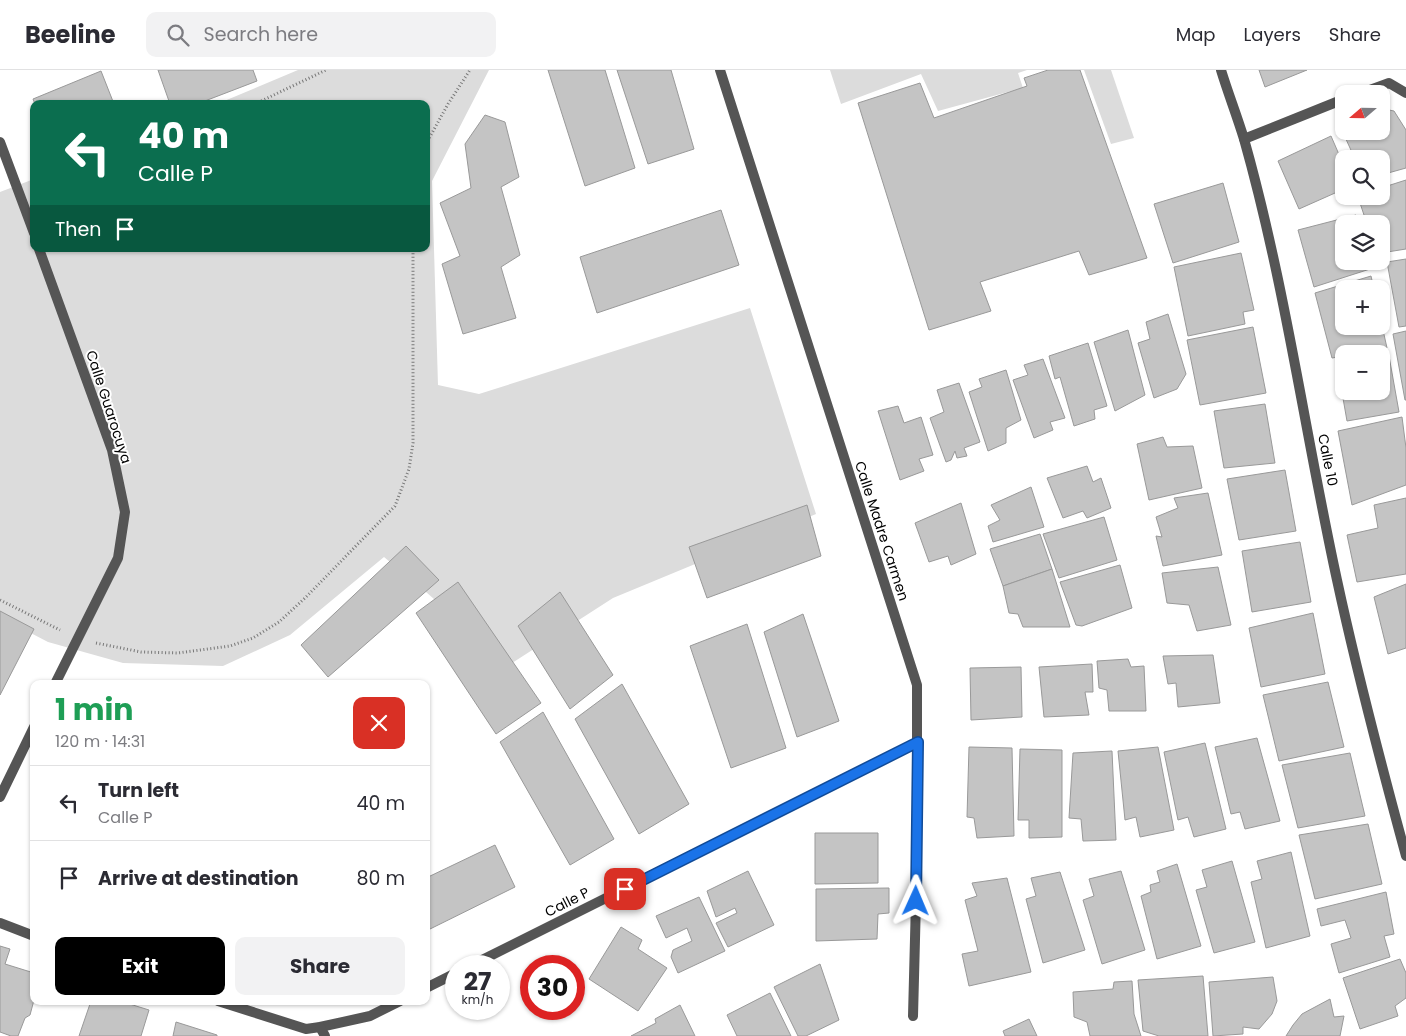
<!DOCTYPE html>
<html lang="en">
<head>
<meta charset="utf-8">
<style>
	:root { --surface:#fff; --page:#f2f2f3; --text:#2b2b33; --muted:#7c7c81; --line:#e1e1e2; --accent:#000 }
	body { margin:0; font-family:Poppins,sans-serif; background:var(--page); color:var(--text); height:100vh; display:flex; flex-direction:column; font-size:19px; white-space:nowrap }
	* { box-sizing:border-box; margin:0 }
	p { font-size:16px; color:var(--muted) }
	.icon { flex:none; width:28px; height:28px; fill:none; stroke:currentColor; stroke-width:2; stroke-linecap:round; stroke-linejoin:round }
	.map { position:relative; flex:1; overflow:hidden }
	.drawer { position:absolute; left:30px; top:610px; width:400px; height:325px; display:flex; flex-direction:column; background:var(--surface); border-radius:10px; box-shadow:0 1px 4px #0004 }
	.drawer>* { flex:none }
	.top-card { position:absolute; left:30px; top:30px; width:400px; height:152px; border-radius:10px; box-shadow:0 1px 4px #0004; background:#0b6e4f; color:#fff; overflow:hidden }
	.needle { width:32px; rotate:250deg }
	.fabs { position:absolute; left:1335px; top:15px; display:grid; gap:10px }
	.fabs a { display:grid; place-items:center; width:55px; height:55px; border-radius:10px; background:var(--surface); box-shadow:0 1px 4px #0004; font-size:25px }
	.speed { position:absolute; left:445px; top:885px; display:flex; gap:10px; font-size:25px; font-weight:700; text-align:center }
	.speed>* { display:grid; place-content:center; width:65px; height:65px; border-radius:50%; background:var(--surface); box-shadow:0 1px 4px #0004; line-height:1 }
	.speed small { font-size:12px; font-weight:400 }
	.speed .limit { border:8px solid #d22; background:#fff; color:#111 }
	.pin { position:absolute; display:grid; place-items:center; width:42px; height:42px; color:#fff; margin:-21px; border-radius:10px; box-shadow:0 2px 8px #0006 }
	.me { position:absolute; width:55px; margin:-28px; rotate:1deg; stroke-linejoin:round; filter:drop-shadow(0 0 4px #0008) }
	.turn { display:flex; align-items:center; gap:18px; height:105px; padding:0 25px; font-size:22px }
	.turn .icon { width:65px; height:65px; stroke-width:2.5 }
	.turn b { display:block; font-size:35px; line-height:42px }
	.then { display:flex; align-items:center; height:48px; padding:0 25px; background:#0003; gap:10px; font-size:19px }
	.round { display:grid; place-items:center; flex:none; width:52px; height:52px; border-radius:10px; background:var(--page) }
	.overview { display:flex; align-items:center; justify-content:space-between; height:85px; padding:0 25px }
	h1 { font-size:30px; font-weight:700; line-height:38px; color:#1e9e55 }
	.primary-button { display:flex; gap:10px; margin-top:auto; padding:10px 25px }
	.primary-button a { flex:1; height:58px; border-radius:10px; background:var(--accent); color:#fff; font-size:20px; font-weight:700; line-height:58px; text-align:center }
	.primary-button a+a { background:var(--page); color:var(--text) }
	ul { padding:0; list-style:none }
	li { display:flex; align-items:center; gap:15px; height:75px; padding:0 25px; border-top:1px solid var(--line) }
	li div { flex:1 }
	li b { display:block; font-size:19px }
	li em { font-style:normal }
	header { display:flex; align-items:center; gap:30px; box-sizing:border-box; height:70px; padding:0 25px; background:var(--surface); border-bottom:1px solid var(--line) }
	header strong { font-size:24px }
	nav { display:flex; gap:28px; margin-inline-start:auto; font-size:18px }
	.search { width:350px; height:45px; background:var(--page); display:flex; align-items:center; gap:12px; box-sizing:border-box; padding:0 18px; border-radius:10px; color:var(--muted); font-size:19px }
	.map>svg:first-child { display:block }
	.green { fill:#dcdcdc }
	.building { fill:#c4c4c4; stroke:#999 }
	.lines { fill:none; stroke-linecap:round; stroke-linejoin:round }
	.path { stroke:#777; stroke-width:3; stroke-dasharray:1 2.5; stroke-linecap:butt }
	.minor { stroke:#555; stroke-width:10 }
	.route-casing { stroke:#114b97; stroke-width:12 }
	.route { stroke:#1a73e8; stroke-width:9 }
	.labels { text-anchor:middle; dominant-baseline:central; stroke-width:4; stroke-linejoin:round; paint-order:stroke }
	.street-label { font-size:14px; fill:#000; stroke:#fff }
</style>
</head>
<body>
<header>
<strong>Beeline</strong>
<div class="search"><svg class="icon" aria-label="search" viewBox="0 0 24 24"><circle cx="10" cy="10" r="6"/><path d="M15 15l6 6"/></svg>Search here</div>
<nav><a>Map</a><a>Layers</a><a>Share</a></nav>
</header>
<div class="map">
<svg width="1406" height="966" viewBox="0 0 1406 966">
	<rect width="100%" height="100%" fill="#fff"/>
	<g class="green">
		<path d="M 298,0 L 489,0 L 432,111 L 438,315 L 479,324 L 750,238 L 816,444 L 613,528 L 509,595 L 426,522 L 384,487 L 290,565 L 223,596 L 123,593 L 48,572 L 0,547 L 0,122 L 34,109 L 34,179 L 426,179 L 426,34 L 217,34 Z"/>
		<path d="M 830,0 L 1027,0 L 1018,3 L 1023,18 L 938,41 L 921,4 L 841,34 Z"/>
		<path d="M 1084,0 L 1111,0 L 1134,68 L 1111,74 Z"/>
	</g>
	<g class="building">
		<path d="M 158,0 L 253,0 L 257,11 L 197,34 L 170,34 Z"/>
		<path d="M 548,0 L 605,0 L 635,98 L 585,116 Z"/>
		<path d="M 617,0 L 671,0 L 694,79 L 648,94 Z"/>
		<path d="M 1048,0 L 1080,0 L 1147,188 L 1089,205 L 1079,181 L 980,212 L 991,241 L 929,260 L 858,33 L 920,13 L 934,48 L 1027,16 L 1024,8 Z"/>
		<path d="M 1259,0 L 1307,0 L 1265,17 Z"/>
		<path d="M 101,1 L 114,34 L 35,34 L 33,29 Z"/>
		<path d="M 1384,39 L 1394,41 L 1406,60 L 1406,98 L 1381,105 L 1381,89 L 1355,89 L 1340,56 L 1344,55 L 1344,61 L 1381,61 L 1381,40 Z"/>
		<path d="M 485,45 L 505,52 L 519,107 L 501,117 L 520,185 L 501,197 L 516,248 L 463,264 L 442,194 L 460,186 L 440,133 L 471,118 L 465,74 Z"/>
		<path d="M 1331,66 L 1344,96 L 1344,119 L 1299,139 L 1278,91 Z"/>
		<path d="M 1406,110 L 1406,179 L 1381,183 L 1381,154 L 1367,154 L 1358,127 L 1381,126 L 1381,118 Z"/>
		<path d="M 1223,113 L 1239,172 L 1173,193 L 1154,134 Z"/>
		<path d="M 721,140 L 739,195 L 597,243 L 580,187 Z"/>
		<path d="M 1356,145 L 1359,154 L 1344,154 L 1344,191 L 1368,191 L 1370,199 L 1314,217 L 1298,160 Z"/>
		<path d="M 1241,183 L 1254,240 L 1243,242 L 1245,254 L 1188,266 L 1174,197 Z"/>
		<path d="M 1406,189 L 1406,256 L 1399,257 L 1387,192 Z"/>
		<path d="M 1371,206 L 1374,219 L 1344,219 L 1344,256 L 1381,256 L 1381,251 L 1387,278 L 1353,284 L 1344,284 L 1344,286 L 1332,288 L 1315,223 Z"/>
		<path d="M 1168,244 L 1186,304 L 1177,319 L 1154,328 L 1138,273 L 1150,269 L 1146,252 Z"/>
		<path d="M 1253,257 L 1266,323 L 1200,335 L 1187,270 Z"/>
		<path d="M 1128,260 L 1145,325 L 1115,341 L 1094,272 Z"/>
		<path d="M 1406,261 L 1406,330 L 1405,330 L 1393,264 Z"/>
		<path d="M 1088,273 L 1107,336 L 1094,340 L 1095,349 L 1074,356 L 1060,307 L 1055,309 L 1049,286 Z"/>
		<path d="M 1389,286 L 1399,342 L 1347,351 L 1337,294 L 1344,293 L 1344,321 L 1381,321 L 1381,287 Z"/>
		<path d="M 1043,289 L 1065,348 L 1050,352 L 1053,360 L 1034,368 L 1013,310 L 1028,305 L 1024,295 Z"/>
		<path d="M 1006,300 L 1021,350 L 1006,358 L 1006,373 L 988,381 L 969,322 L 982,317 L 979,309 Z"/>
		<path d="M 959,313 L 980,372 L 964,378 L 967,386 L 957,388 L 955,381 L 951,390 L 946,392 L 930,348 L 944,342 L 937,320 Z"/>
		<path d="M 1265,334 L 1275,393 L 1224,398 L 1214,341 Z"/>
		<path d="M 898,336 L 904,353 L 921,347 L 933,385 L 919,389 L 924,401 L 900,410 L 878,341 Z"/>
		<path d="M 1402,347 L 1406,378 L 1406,415 L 1352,435 L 1338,361 Z"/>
		<path d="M 1163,367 L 1167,377 L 1193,376 L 1202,418 L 1149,430 L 1137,374 Z"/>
		<path d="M 1087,396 L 1093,412 L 1101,408 L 1111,438 L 1087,448 L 1083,441 L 1063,448 L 1047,408 Z"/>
		<path d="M 1285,400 L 1296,461 L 1239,470 L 1227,409 Z"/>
		<path d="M 1031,417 L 1044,457 L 993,472 L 988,456 L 1000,450 L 991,435 Z"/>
		<path d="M 1208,423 L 1222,485 L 1163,496 L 1156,466 L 1162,467 L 1156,447 L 1178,438 L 1174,428 Z"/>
		<path d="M 1406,428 L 1406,504 L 1357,512 L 1347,465 L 1378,458 L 1374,435 Z"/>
		<path d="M 961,433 L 976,484 L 951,495 L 948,486 L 929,492 L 915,453 Z"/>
		<path d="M 807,435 L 821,486 L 707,528 L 689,477 Z"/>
		<path d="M 1104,447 L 1117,490 L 1059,508 L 1043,464 Z"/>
		<path d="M 1040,464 L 1052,499 L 1003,516 L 990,479 Z"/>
		<path d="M 1300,472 L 1311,532 L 1252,542 L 1242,481 Z"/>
		<path d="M 406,476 L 439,510 L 328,607 L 301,575 Z"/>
		<path d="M 1120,495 L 1132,538 L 1082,556 L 1076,555 L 1060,512 Z"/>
		<path d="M 1218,497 L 1231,555 L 1197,561 L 1189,535 L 1167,533 L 1162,503 Z"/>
		<path d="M 1052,499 L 1070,557 L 1023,557 L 1018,544 L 1009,543 L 1003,516 Z"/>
		<path d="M 458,512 L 541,633 L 496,664 L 416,543 Z"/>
		<path d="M 1406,514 L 1406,578 L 1388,584 L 1374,527 Z"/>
		<path d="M 560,522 L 613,605 L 570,639 L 518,556 Z"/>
		<path d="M 0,541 L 34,559 L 0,625 Z"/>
		<path d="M 1313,543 L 1325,604 L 1261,617 L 1249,558 Z"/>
		<path d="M 803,544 L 839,651 L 797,667 L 764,562 Z"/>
		<path d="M 747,554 L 786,678 L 731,698 L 690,576 Z"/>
		<path d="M 1213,585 L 1220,633 L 1178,637 L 1176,613 L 1168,614 L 1163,586 Z"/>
		<path d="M 1128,589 L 1131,597 L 1144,596 L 1146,641 L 1109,641 L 1107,620 L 1099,618 L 1097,591 Z"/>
		<path d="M 1092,594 L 1093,622 L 1085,622 L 1089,645 L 1044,647 L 1039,597 Z"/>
		<path d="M 1021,597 L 1022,647 L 971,650 L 970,598 Z"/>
		<path d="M 1328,612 L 1344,677 L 1279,691 L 1263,625 Z"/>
		<path d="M 622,614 L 689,734 L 639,764 L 575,649 Z"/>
		<path d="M 543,642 L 614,769 L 570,795 L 500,672 Z"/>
		<path d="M 1257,668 L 1280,751 L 1245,759 L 1240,742 L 1231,744 L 1215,677 Z"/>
		<path d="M 1205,673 L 1226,759 L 1194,767 L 1188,747 L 1178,750 L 1164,682 Z"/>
		<path d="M 969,677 L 1012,678 L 1014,766 L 977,768 L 974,748 L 967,747 Z"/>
		<path d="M 1158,677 L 1174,760 L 1140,767 L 1136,747 L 1125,750 L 1118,681 Z"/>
		<path d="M 1020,679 L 1062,680 L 1062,767 L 1029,768 L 1029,750 L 1018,750 Z"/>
		<path d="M 1112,681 L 1116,770 L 1083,771 L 1081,749 L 1069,748 L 1073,683 Z"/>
		<path d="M 1350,683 L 1365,746 L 1298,758 L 1282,695 Z"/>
		<path d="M 1368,754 L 1382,814 L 1315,829 L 1299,765 Z"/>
		<path d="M 815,763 L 878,763 L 878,813 L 815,814 Z"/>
		<path d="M 495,775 L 515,817 L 426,861 L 426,808 Z"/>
		<path d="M 1291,782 L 1310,866 L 1266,878 L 1251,812 L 1262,809 L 1257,791 Z"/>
		<path d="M 1232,791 L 1255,872 L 1214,883 L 1196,820 L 1207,817 L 1202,800 Z"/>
		<path d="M 1177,794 L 1201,876 L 1157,889 L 1141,826 L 1151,822 L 1150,815 L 1160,812 L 1157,801 Z"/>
		<path d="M 748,801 L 774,855 L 728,877 L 716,853 L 737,843 L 735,838 L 716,847 L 707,821 Z"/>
		<path d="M 1121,801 L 1145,880 L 1102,894 L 1083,830 L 1094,826 L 1089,809 Z"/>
		<path d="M 1060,802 L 1085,880 L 1043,893 L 1026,829 L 1036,826 L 1031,808 Z"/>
		<path d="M 1007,808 L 1031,902 L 969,916 L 962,884 L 978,881 L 965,830 L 977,826 L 972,813 Z"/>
		<path d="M 889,818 L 889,843 L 878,844 L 877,869 L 816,871 L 816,819 Z"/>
		<path d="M 1386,822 L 1394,864 L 1384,866 L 1390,887 L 1339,903 L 1331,874 L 1351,868 L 1345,850 L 1321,856 L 1317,839 Z"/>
		<path d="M 699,827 L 725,881 L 678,903 L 671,887 L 673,880 L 692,871 L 687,858 L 666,868 L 656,846 Z"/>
		<path d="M 621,857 L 642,870 L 638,879 L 667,898 L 638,941 L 589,909 Z"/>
		<path d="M 0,876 L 10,879 L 5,894 L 34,903 L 34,930 L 30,945 L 25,948 L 18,966 L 11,966 L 0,962 Z"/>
		<path d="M 1400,889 L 1406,903 L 1406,928 L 1395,936 L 1398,946 L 1360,959 L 1343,908 Z"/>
		<path d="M 820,894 L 839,950 L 806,966 L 798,966 L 774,917 Z"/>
		<path d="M 1203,906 L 1208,966 L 1159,966 L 1143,961 L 1138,910 Z"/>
		<path d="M 1273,907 L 1277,931 L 1272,944 L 1259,959 L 1243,957 L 1243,964 L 1213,966 L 1209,912 Z"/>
		<path d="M 1132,911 L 1134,944 L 1141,966 L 1090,966 L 1087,952 L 1074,947 L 1073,922 L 1113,919 L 1114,912 Z"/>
		<path d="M 770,923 L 791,966 L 737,966 L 727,945 Z"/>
		<path d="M 1330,929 L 1334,947 L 1344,946 L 1340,966 L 1286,966 L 1293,955 L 1302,944 Z"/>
		<path d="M 91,931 L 120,931 L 149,940 L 141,966 L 79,966 Z"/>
		<path d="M 680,935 L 695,966 L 631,966 L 656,953 L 655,949 Z"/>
		<path d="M 1029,949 L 1037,966 L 1005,966 L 1003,961 Z"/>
		<path d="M 176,952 L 217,965 L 217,966 L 173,966 Z"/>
	</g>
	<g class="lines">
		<g class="path">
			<path d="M 255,34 L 326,0"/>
			<path d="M 426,74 L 448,34 L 470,0"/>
			<path d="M 0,530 L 60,560"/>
			<path d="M 96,573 L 141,582 L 178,583 L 230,576 L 253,568 L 279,552 L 305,528 L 395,436 L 409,399 L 413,373 L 413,179"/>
		</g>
		<g class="minor">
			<path d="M 720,0 L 917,615 L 917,792 L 913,946"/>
			<path d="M 1221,0 C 1228,23 1237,46 1244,69 C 1285,214 1305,363 1337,510 C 1357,603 1381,694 1406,786"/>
			<path d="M 1359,24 L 1389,13 L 1406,23"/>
			<path d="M 1244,69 L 1344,29"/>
			<path d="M 0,72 L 34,163"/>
			<path d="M 39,179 L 112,380 L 125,442 L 118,488 L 55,614"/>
			<path d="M 0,727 L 34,657"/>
			<path d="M 0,853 L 34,866"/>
			<path d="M 470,896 L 918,672"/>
			<path d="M 426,918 L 456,903"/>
			<path d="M 218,931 L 306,959 L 320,957 L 370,946 L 400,931"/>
			<path d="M 320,957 L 325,966"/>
		</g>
	</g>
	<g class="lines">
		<defs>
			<path id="route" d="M 625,819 L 918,672 L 916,831"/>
		</defs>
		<use href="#route" class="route-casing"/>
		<use href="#route" class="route"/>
	</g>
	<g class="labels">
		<g class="street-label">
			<text transform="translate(109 337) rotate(72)">Calle Guarocuya</text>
			<text transform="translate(1328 390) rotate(79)">Calle 10</text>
			<text transform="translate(882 461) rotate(72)">Calle Madre Carmen</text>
			<text transform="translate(567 832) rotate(-27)">Calle P</text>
		</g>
	</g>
</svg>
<div class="fabs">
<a><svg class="needle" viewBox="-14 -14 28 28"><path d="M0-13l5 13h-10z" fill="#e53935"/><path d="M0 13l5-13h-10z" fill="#7c7c81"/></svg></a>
<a><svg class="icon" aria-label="search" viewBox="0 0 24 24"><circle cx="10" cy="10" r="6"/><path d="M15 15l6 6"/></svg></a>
<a><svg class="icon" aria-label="layers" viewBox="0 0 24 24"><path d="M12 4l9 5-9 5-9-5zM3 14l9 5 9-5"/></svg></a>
<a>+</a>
<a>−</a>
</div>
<div class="speed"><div>27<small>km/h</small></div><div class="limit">30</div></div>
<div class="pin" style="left:625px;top:819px;background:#d93025"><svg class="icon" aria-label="arrive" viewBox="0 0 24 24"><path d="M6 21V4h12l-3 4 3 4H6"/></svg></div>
<svg class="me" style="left:916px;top:831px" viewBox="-20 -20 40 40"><path d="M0-17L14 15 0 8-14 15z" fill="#1a73e8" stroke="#fff" stroke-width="4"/></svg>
<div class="top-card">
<div class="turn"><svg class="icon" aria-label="left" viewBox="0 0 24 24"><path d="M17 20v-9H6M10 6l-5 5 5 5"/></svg><div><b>40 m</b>Calle P</div></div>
<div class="then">Then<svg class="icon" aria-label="arrive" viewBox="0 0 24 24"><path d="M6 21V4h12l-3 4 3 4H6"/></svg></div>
</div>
<section class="drawer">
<div class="overview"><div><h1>1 min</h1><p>120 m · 14:31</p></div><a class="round" style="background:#d93025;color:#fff"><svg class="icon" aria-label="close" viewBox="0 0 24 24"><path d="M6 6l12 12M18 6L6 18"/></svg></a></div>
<ul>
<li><svg class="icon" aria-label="left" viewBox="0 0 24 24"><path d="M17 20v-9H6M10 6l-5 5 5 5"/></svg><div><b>Turn left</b><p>Calle P</p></div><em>40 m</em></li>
<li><svg class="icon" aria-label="arrive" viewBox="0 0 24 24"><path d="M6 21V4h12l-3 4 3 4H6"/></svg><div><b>Arrive at destination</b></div><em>80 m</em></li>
</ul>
<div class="primary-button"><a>Exit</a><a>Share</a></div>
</section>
</div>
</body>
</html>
